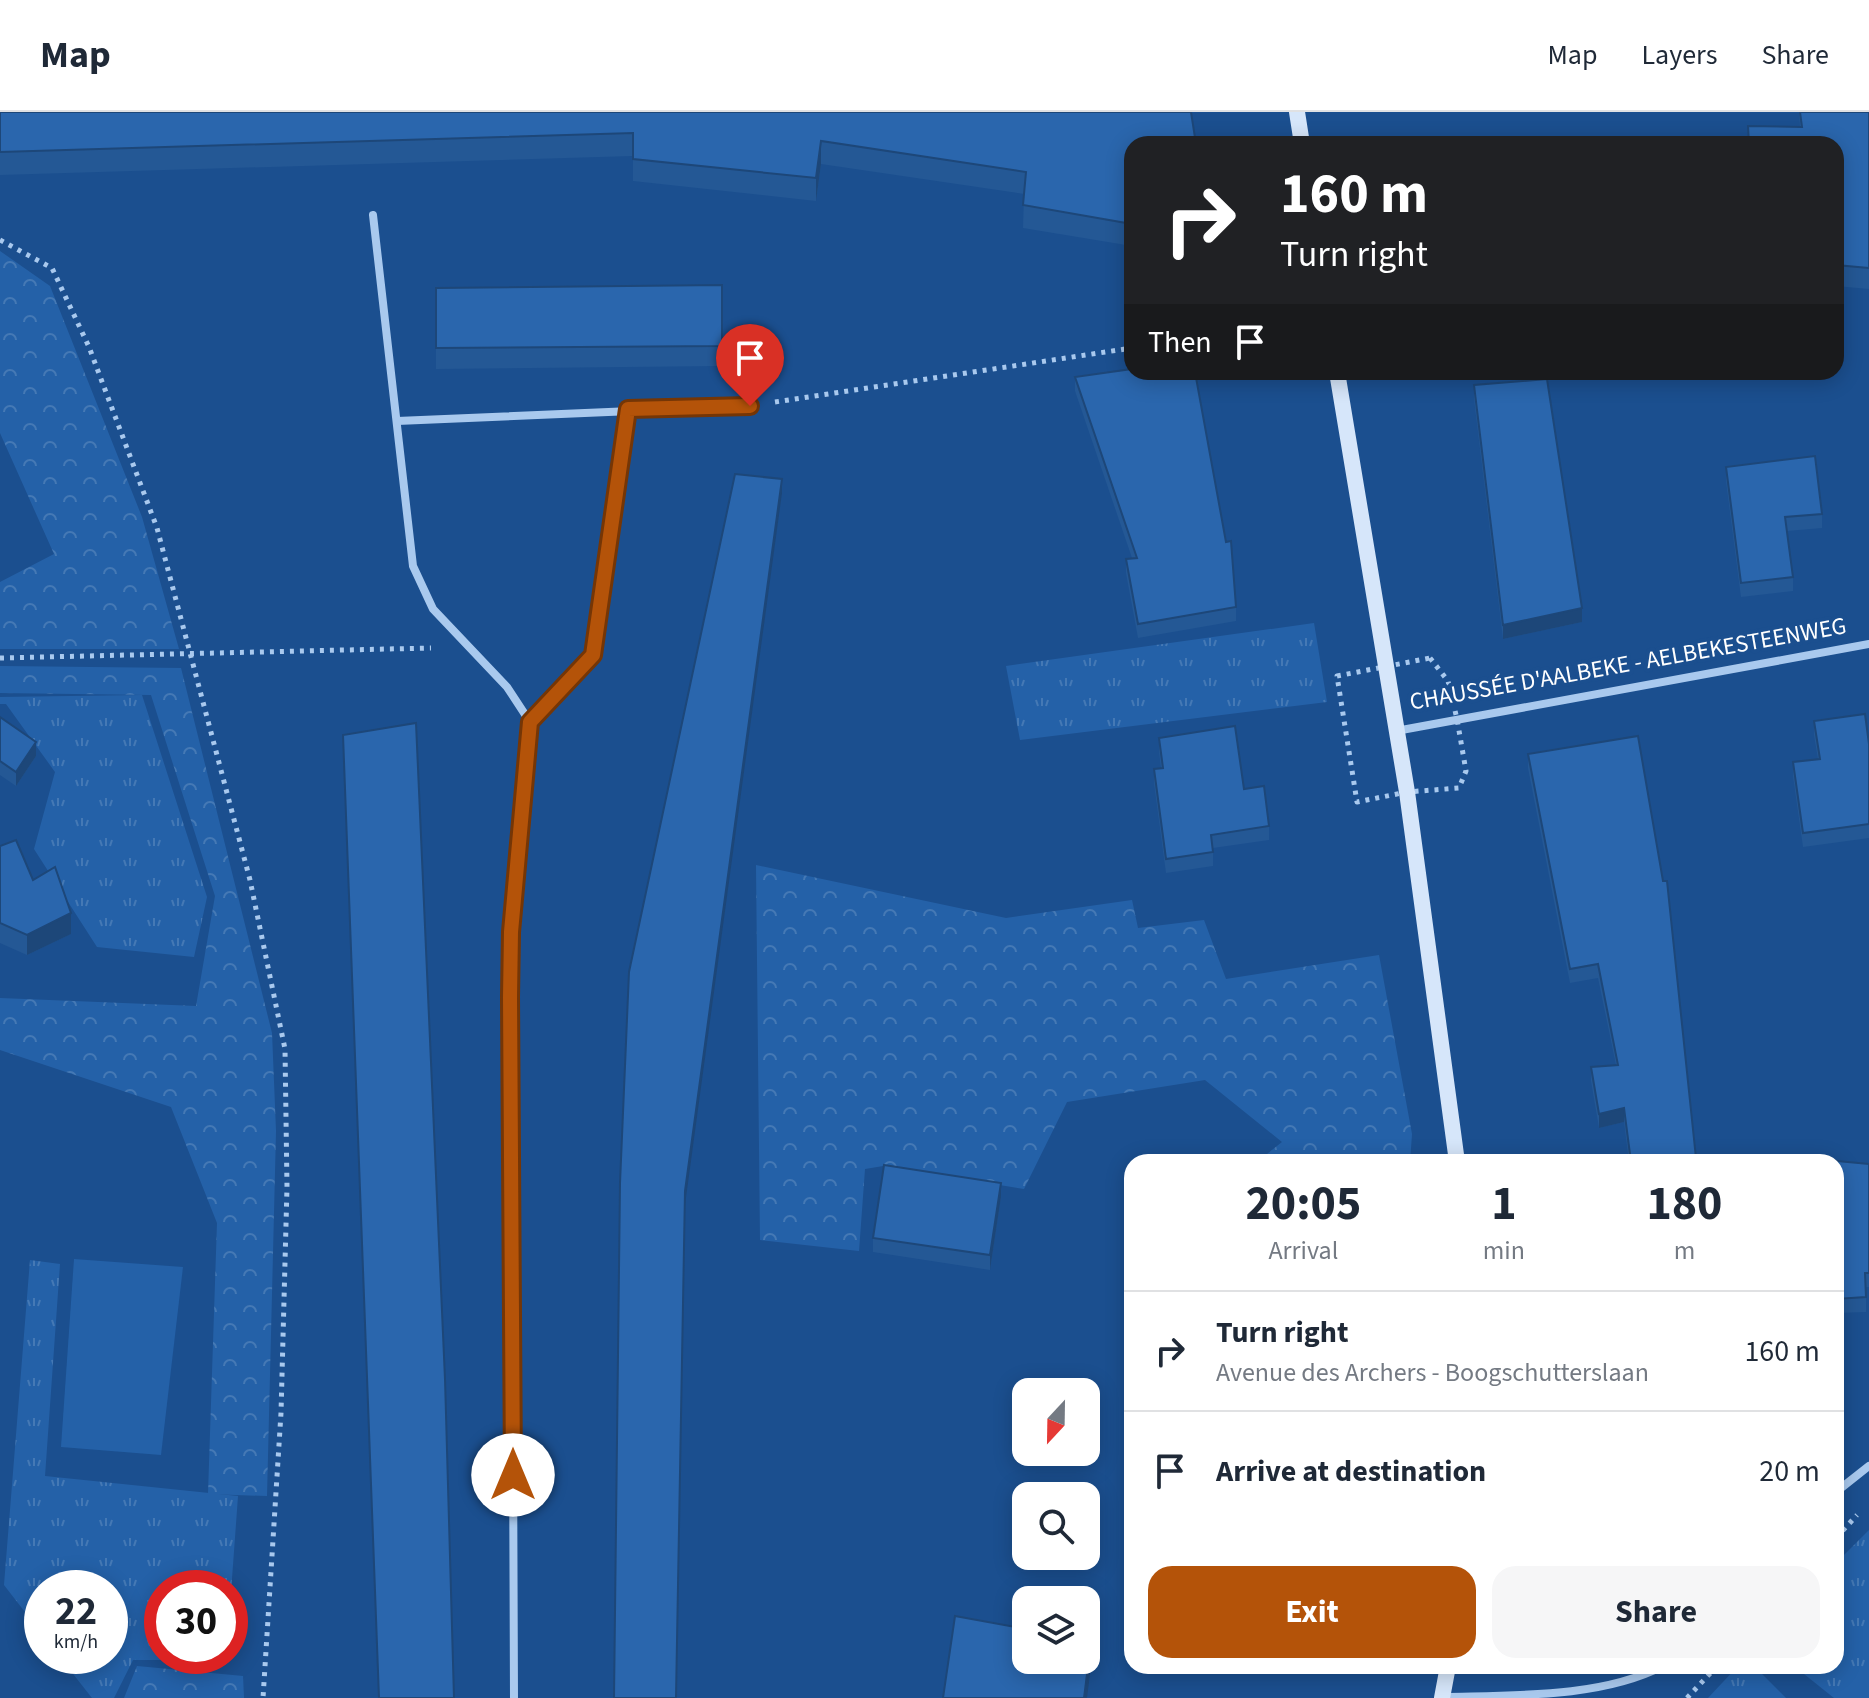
<!DOCTYPE html>
<html lang="en">
<head>
<meta charset="utf-8">
<style>
	:root { --surface:#fff; --page:#f6f6f7; --text:#1f2937; --muted:#747a83; --line:#e0e1e3; --accent:#b45309 }
	body { margin:0; font-family:"Source Sans 3",sans-serif; background:var(--page); color:var(--text); height:100vh; display:flex; flex-direction:column; font-size:30px; white-space:nowrap }
	* { box-sizing:border-box; margin:0 }
	p { font-size:26px; color:var(--muted) }
	.icon { flex:none; width:44px; height:44px; fill:none; stroke:currentColor; stroke-width:2; stroke-linecap:round; stroke-linejoin:round }
	.map { position:relative; flex:1; overflow:hidden }
	.details { position:absolute; left:1124px; top:1042px; width:720px; height:520px; display:flex; flex-direction:column; background:var(--surface); border-radius:24px; box-shadow:0 4px 20px #0003 }
	.details>* { flex:none }
	.hud { position:absolute; left:1124px; top:24px; width:720px; height:244px; border-radius:24px; box-shadow:0 4px 20px #0003; background:#202124; color:#fff; overflow:hidden }
	.needle { width:52px; rotate:202deg }
	.buttons { position:absolute; left:1012px; top:1266px; display:grid; gap:16px }
	.buttons a { display:grid; place-items:center; width:88px; height:88px; border-radius:16px; background:var(--surface); box-shadow:0 4px 20px #0003; font-size:40px }
	.speed { position:absolute; left:24px; top:1458px; display:flex; gap:16px; font-size:40px; font-weight:700; text-align:center }
	.speed>* { display:grid; place-content:center; width:104px; height:104px; border-radius:50%; background:var(--surface); box-shadow:0 4px 20px #0003; line-height:1 }
	.speed small { font-size:20px; font-weight:400 }
	.speed .limit { border:12px solid #d22; background:#fff; color:#111 }
	.pin { position:absolute; display:grid; place-items:center; width:68px; height:68px; color:#fff; margin:-82px -34px; border-radius:50% 50% 50% 0; rotate:-45deg; box-shadow:0 0 8px #0007 }
	.pin .icon { rotate:45deg }
	.me { position:absolute; width:88px; margin:-44px; rotate:0deg; stroke-linejoin:round; filter:drop-shadow(0 0 6px #0008) }
	.turn { display:flex; align-items:center; gap:28px; height:168px; padding:0 24px; font-size:36px }
	.turn .icon { width:104px; height:104px; stroke-width:2.5 }
	.turn b { display:block; font-size:56px; line-height:68px }
	.then { display:flex; align-items:center; height:76px; padding:0 24px; background:#0003; gap:16px; font-size:30px }
	.eta { display:flex; justify-content:space-evenly; align-items:center; height:136px; text-align:center }
	.eta b { font-size:48px; font-weight:700; line-height:56px }
	.cta { display:flex; gap:16px; margin-top:auto; padding:16px 24px }
	.cta a { flex:1; height:92px; border-radius:24px; background:var(--accent); color:#fff; font-size:32px; font-weight:700; line-height:92px; text-align:center }
	.cta a+a { background:var(--page); color:var(--text) }
	ul { padding:0; list-style:none }
	li { display:flex; align-items:center; gap:24px; height:120px; padding:0 24px; border-top:2px solid var(--line) }
	li div { flex:1 }
	li b { display:block; font-size:30px }
	li em { font-style:normal }
	header { display:flex; align-items:center; gap:48px; box-sizing:border-box; height:112px; padding:0 40px; background:var(--surface); border-bottom:2px solid var(--line) }
	header strong { font-size:38px }
	nav { display:flex; gap:44px; margin-inline-start:auto; font-size:28px }
	.map>svg:first-child { display:block }
	.grass { fill:url(#grass-tufts) }
	.forest { fill:url(#forest-crowns) }
	.garden { fill:#2461a8 }
	.lines { fill:none; stroke-linecap:round; stroke-linejoin:round }
	.path { stroke:#a9c9ee; stroke-width:5; stroke-dasharray:4 6; stroke-linecap:butt }
	.minor { stroke:#a9c9ee; stroke-width:8 }
	.secondary { stroke:#d6e6fa; stroke-width:16 }
	.wall { fill:#245895 }
	.shaded-wall { fill:#1d4779 }
	.building { fill:#2a66ad; stroke:#1d4779; stroke-width:2 }
	.route-casing { stroke:#753606; stroke-width:20 }
	.route { stroke:#b45309; stroke-width:14 }
	.labels { text-anchor:middle; dominant-baseline:central; stroke-width:8; stroke-linejoin:round; paint-order:stroke }
	.street-label { font-size:24px; fill:#fff; stroke:#1b4f8f }
</style>
</head>
<body>
<header>
<strong>Map</strong>
<nav><a>Map</a><a>Layers</a><a>Share</a></nav>
</header>
<div class="map">
<svg width="1869" height="1586" viewBox="0 0 1869 1586">
	<defs>
		<pattern id="grass-tufts" width="24" height="20" patternUnits="userSpaceOnUse" patternTransform="scale(2)"><rect width="24" height="20" fill="#2461a8"/><path d="M3 7l-1-3M5 7V3M7 7l1-3M15 17l-1-3M17 17v-4M19 17l1-3" fill="none" stroke="#4579b5"/></pattern>
		<pattern id="forest-crowns" width="20" height="18" patternUnits="userSpaceOnUse" patternTransform="scale(2)"><rect width="20" height="18" fill="#2461a8"/><path d="M2 6a3 3 0 1 1 6 0M12 15a3 3 0 1 1 6 0" fill="none" stroke="#4579b5"/></pattern>
	</defs>
	<rect width="100%" height="100%" fill="#1b4f8f"/>
	<g class="grass">
		<path d="M 1314,511 L 1327,590 L 1020,628 L 1006,554 Z"/>
		<path d="M 142,583 L 207,785 L 194,845 L 97,835 L 34,737 L 55,660 L 6,592 L 0,592 L 0,585 Z"/>
		<path d="M 30,1148 L 60,1152 L 45,1364 L 238,1384 L 230,1494 L 230,1476 L 162,1476 L 162,1544 L 226,1544 L 226,1548 L 133,1548 L 114,1586 L 92,1586 L 59,1544 L 110,1544 L 110,1476 L 42,1476 L 42,1522 L 4,1473 Z"/>
		<path d="M 1869,1418 L 1869,1586 L 1834,1586 L 1794,1554 L 1836,1554 L 1836,1451 Z"/>
		<path d="M 1738,1554 L 1754,1554 L 1786,1586 L 1708,1586 Z"/>
	</g>
	<g class="forest">
		<path d="M 0,139 L 50,174 L 142,405 L 179,537 L 0,537 L 0,470 L 54,442 L 0,321 Z"/>
		<path d="M 0,554 L 181,556 L 272,921 L 276,1019 L 267,1384 L 208,1382 L 217,1111 L 171,995 L 0,938 L 0,886 L 196,894 L 215,784 L 151,583 L 0,581 Z"/>
		<path d="M 756,753 L 1006,806 L 1132,788 L 1138,816 L 1204,808 L 1226,867 L 1379,843 L 1412,1022 L 1410,1050 L 1257,1050 L 1282,1030 L 1205,968 L 1067,990 L 1024,1077 L 883,1054 L 865,1057 L 859,1139 L 760,1128 Z"/>
		<path d="M 137,1554 L 243,1564 L 244,1586 L 124,1586 Z"/>
	</g>
	<path class="garden" d="M 74,1147 L 183,1155 L 161,1343 L 61,1335 Z"/>
	<g class="lines">
		<g class="path">
			<path d="M 0,128 L 52,156 L 89,235 L 157,416 L 250,768 L 285,937 L 287,1075 L 281,1301 L 263,1586"/>
			<path d="M 775,290 L 1132,236"/>
			<path d="M 0,546 L 431,536"/>
			<path d="M 1430,546 L 1448,569 L 1457,607 L 1466,659 L 1459,676 L 1407,680 L 1357,690 L 1337,564 Z"/>
			<path d="M 1836,1426 L 1857,1403"/>
			<path d="M 1687,1586 L 1717,1554"/>
		</g>
		<g class="minor">
			<path d="M 373,103 L 413,454 L 433,497 L 507,575 L 530,610"/>
			<path d="M 397,309 L 750,294"/>
			<path d="M 1396,619 L 1869,532"/>
			<path d="M 1836,1380 L 1869,1354"/>
			<path d="M 1443,1585 C 1514,1583 1601,1586 1663,1554"/>
			<path d="M 514,1586 L 511,820 L 530,610 L 593,543 L 628,297"/>
		</g>
		<g class="secondary">
			<path d="M 1297,0 L 1302,32"/>
			<path d="M 1337,260 L 1407,680 L 1457,1050"/>
			<path d="M 1442,1586 L 1448,1554"/>
		</g>
	</g>
	<g class="wall">
		<path d="M 0,0 L 1132,32 L 1132,134 L 1023,116 L 1024,82 L 821,52 L 816,89 L 633,69 L 633,44 L 0,63 Z"/>
		<path d="M 1799,0 L 1869,0 L 1869,177 L 1836,174 L 1836,32 L 1800,15 Z"/>
		<path d="M 722,173 L 722,254 L 436,257 L 436,176 Z"/>
		<path d="M 1075,265 L 1236,495 L 1236,509 L 1138,526 L 1126,461 L 1126,447 L 1132,446 L 1075,279 Z"/>
		<path d="M 1474,273 L 1582,510 L 1503,527 L 1474,287 Z"/>
		<path d="M 1726,355 L 1822,402 L 1822,416 L 1787,419 L 1793,465 L 1793,479 L 1741,485 L 1726,369 Z"/>
		<path d="M 0,605 L 36,644 L 16,674 L 0,663 Z"/>
		<path d="M 1814,609 L 1869,632 L 1869,726 L 1803,735 L 1793,664 L 1793,650 L 1818,647 L 1814,623 Z"/>
		<path d="M 1159,626 L 1244,677 L 1269,714 L 1269,728 L 1213,736 L 1213,754 L 1166,761 L 1154,671 L 1154,657 L 1161,656 L 1159,640 Z"/>
		<path d="M 1528,642 L 1696,1046 L 1708,1050 L 1629,1050 L 1624,1010 L 1599,1016 L 1591,969 L 1591,955 L 1616,953 L 1598,866 L 1570,871 L 1528,656 Z"/>
		<path d="M 0,734 L 33,768 L 71,822 L 27,843 L 0,831 Z"/>
		<path d="M 1836,1050 L 1869,1052 L 1869,1175 L 1866,1175 L 1866,1200 L 1836,1201 Z"/>
		<path d="M 1001,1085 L 990,1158 L 873,1140 L 873,1126 Z"/>
	</g>
	<g class="shaded-wall">
		<path d="M 821,29 L 821,52 L 816,89 L 816,66 Z"/>
		<path d="M 782,367 L 782,381 L 685,1093 L 685,1079 Z"/>
		<path d="M 1582,496 L 1582,510 L 1503,527 L 1503,513 Z"/>
		<path d="M 36,630 L 36,644 L 16,674 L 16,660 Z"/>
		<path d="M 71,801 L 71,822 L 27,843 L 27,823 Z"/>
		<path d="M 1624,996 L 1624,1010 L 1599,1016 L 1599,1002 Z"/>
		<path d="M 1001,1071 L 1001,1085 L 990,1158 L 990,1143 Z"/>
		<path d="M 1091,1530 L 1091,1554 L 1087,1586 L 1084,1586 Z"/>
	</g>
	<g class="building">
		<path d="M 0,0 L 1191,0 L 1196,32 L 1132,32 L 1132,112 L 1023,93 L 1026,60 L 821,29 L 816,66 L 633,47 L 633,21 L 0,40 Z"/>
		<path d="M 1800,0 L 1869,0 L 1869,156 L 1836,153 L 1836,32 L 1749,32 L 1748,14 L 1802,15 Z"/>
		<path d="M 722,173 L 722,234 L 436,236 L 436,176 Z"/>
		<path d="M 1132,257 L 1132,260 L 1195,260 L 1226,430 L 1231,429 L 1236,495 L 1138,512 L 1126,447 L 1137,446 L 1075,265 Z"/>
		<path d="M 1547,267 L 1582,496 L 1503,513 L 1474,273 Z"/>
		<path d="M 1815,344 L 1822,402 L 1785,405 L 1793,465 L 1741,471 L 1726,355 Z"/>
		<path d="M 735,362 L 782,367 L 685,1079 L 676,1586 L 614,1586 L 620,1071 L 629,860 Z"/>
		<path d="M 1865,602 L 1869,632 L 1869,712 L 1803,721 L 1793,650 L 1820,647 L 1814,609 Z"/>
		<path d="M 0,605 L 36,630 L 16,660 L 0,649 Z"/>
		<path d="M 416,611 L 445,1267 L 454,1586 L 379,1586 L 343,623 Z"/>
		<path d="M 1235,614 L 1244,677 L 1264,674 L 1269,714 L 1211,723 L 1213,740 L 1166,747 L 1154,657 L 1163,656 L 1159,626 Z"/>
		<path d="M 1638,624 L 1663,769 L 1667,769 L 1696,1046 L 1708,1046 L 1708,1050 L 1631,1050 L 1624,996 L 1599,1002 L 1591,955 L 1618,953 L 1598,852 L 1570,857 L 1528,642 Z"/>
		<path d="M 16,728 L 33,768 L 55,755 L 71,801 L 27,823 L 0,811 L 0,734 Z"/>
		<path d="M 1816,1047 L 1869,1052 L 1869,1161 L 1865,1161 L 1866,1185 L 1836,1187 L 1836,1050 L 1817,1050 Z"/>
		<path d="M 884,1053 L 1001,1071 L 990,1143 L 873,1126 Z"/>
		<path d="M 955,1504 L 1026,1517 L 1026,1548 L 1086,1548 L 1086,1529 L 1091,1530 L 1084,1586 L 943,1586 Z"/>
	</g>
	<g class="lines">
		<defs>
			<path id="route" d="M 513,1363 L 510,885 L 511,820 L 530,610 L 593,543 L 628,297 L 750,294"/>
		</defs>
		<use href="#route" class="route-casing"/>
		<use href="#route" class="route"/>
	</g>
	<g class="labels">
		<g class="street-label">
			<text transform="translate(1628 552) rotate(-10)">CHAUSSÉE D'AALBEKE - AELBEKESTEENWEG</text>
		</g>
	</g>
</svg>
<div class="buttons">
<a><svg class="needle" viewBox="-14 -14 28 28"><path d="M0-13l5 13h-10z" fill="#e53935"/><path d="M0 13l5-13h-10z" fill="#747a83"/></svg></a>
<a><svg class="icon" aria-label="search" viewBox="0 0 24 24"><circle cx="10" cy="10" r="6"/><path d="M15 15l6 6"/></svg></a>
<a><svg class="icon" aria-label="layers" viewBox="0 0 24 24"><path d="M12 4l9 5-9 5-9-5zM3 14l9 5 9-5"/></svg></a>
</div>
<div class="speed"><div>22<small>km/h</small></div><div class="limit">30</div></div>
<div class="pin" style="left:750px;top:294px;background:#d93025"><svg class="icon" aria-label="arrive" viewBox="0 0 24 24"><path d="M6 21V4h12l-3 4 3 4H6"/></svg></div>
<svg class="me" style="left:513px;top:1363px" viewBox="-20 -20 40 40"><circle r="19" fill="#fff"/><path d="M0-13L10 11 0 6-10 11z" fill="#b45309"/></svg>
<div class="hud">
<div class="turn"><svg class="icon" aria-label="right" viewBox="0 0 24 24"><path d="M7 20v-9h11M14 6l5 5-5 5"/></svg><div><b>160 m</b>Turn right</div></div>
<div class="then">Then<svg class="icon" aria-label="arrive" viewBox="0 0 24 24"><path d="M6 21V4h12l-3 4 3 4H6"/></svg></div>
</div>
<section class="details">
<div class="eta">
<div><b>20:05</b><p>Arrival</p></div>
<div><b>1</b><p>min</p></div>
<div><b>180</b><p>m</p></div>
</div>
<ul>
<li><svg class="icon" aria-label="right" viewBox="0 0 24 24"><path d="M7 20v-9h11M14 6l5 5-5 5"/></svg><div><b>Turn right</b><p>Avenue des Archers - Boogschutterslaan</p></div><em>160 m</em></li>
<li><svg class="icon" aria-label="arrive" viewBox="0 0 24 24"><path d="M6 21V4h12l-3 4 3 4H6"/></svg><div><b>Arrive at destination</b></div><em>20 m</em></li>
</ul>
<div class="cta"><a>Exit</a><a>Share</a></div>
</section>
</div>
</body>
</html>
